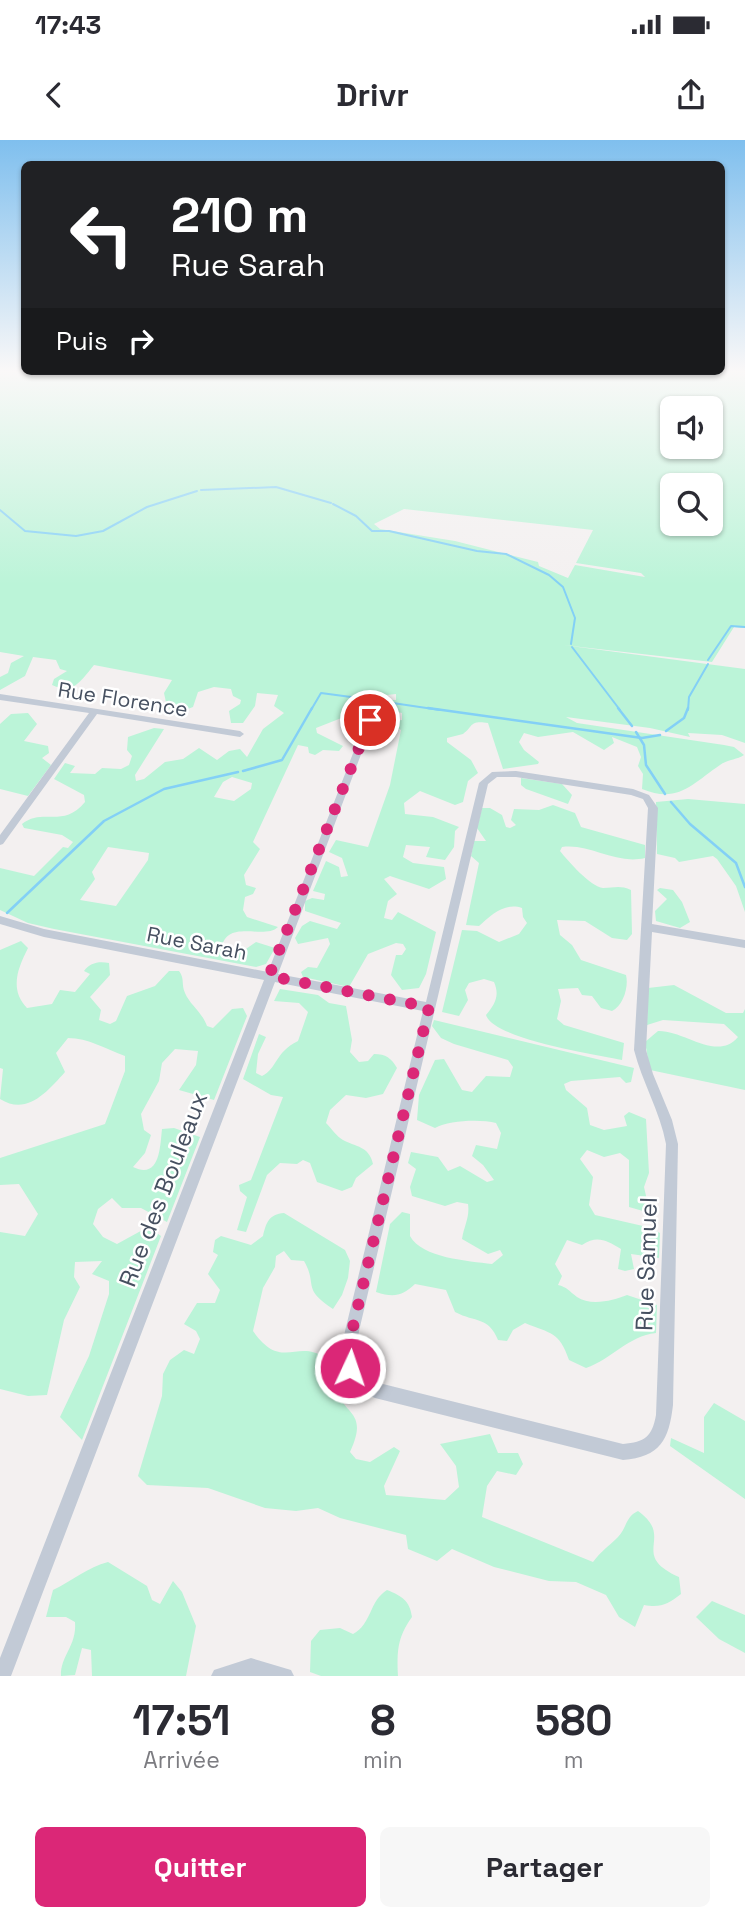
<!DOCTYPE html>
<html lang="fr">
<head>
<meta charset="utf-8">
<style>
	:root { --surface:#fff; --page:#f7f7f7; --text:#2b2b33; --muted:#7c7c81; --accent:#db2777 }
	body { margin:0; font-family:"Space Grotesk",sans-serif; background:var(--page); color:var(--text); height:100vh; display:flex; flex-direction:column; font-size:26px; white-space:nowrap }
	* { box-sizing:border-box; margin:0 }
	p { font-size:23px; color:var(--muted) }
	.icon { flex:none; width:38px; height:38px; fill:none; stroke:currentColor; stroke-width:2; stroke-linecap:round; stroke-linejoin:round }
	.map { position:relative; height:1536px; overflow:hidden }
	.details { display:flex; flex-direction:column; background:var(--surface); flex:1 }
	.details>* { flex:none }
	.banner { position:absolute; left:21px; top:21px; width:704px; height:214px; border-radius:10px; box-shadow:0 2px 5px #0004; background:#202124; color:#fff; overflow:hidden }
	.fabs { position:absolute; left:660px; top:256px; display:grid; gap:14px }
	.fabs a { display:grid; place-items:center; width:63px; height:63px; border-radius:10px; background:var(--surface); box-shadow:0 2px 5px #0004; font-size:35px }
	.pin { position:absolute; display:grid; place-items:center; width:60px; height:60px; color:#fff; margin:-30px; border:4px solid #fff; border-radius:50%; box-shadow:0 2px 7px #0007 }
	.me { position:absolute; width:77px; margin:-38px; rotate:3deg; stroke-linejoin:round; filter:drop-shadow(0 0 5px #0008) }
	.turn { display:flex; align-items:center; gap:24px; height:147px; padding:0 35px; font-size:32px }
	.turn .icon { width:91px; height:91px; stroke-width:2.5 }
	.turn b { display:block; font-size:49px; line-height:60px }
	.then { display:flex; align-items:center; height:66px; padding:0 35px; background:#0003; gap:14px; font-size:26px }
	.eta { display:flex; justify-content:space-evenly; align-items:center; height:119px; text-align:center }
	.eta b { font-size:42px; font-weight:600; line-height:49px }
	.action { display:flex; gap:14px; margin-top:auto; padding:14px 35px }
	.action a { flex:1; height:80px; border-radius:10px; background:var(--accent); color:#fff; font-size:28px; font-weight:600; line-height:80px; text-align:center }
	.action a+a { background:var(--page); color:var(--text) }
	.status { display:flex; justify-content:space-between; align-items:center; height:49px; padding:0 35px; background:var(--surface); direction:ltr }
	.status svg { height:19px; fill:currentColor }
	header { display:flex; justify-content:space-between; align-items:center; height:91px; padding:0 35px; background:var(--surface); font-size:32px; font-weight:600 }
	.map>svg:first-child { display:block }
	.green { fill:#bbf4d8; fill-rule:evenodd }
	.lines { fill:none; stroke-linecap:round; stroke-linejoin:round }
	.stream-far1 { stroke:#83d0f6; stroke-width:2 }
	.stream { stroke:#83d0f6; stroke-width:2.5 }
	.minor { fill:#c2cad6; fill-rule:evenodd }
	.route { stroke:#db2777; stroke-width:12; stroke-dasharray:0 21.6 }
	.labels { text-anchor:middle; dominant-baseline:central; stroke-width:5; stroke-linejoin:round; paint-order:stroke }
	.street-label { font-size:21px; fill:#465060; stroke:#fff }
	.near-street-label { font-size:24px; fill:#465060; stroke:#fff }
</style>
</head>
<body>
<div class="status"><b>17:43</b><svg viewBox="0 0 49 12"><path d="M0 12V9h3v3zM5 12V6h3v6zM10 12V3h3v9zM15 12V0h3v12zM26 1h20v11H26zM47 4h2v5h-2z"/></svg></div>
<header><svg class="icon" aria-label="back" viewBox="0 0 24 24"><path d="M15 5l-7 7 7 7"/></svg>Drivr<svg class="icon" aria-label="share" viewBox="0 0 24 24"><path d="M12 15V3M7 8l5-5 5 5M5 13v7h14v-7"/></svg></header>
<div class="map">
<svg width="745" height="1536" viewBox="0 0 745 1536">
	<rect width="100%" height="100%" fill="#f3f0f0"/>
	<g class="green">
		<path d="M 0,230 L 745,230 L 745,488 L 734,487 L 712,522 L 563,505 L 745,529 L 745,603 L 722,595 L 688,593 L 690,597 L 650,588 L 566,577 L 577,583 L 724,605 L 734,607 L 744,615 C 737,620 728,619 720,625 C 692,644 678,664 642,649 L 643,634 L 638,626 L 641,617 L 637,607 L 612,597 L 614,603 L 604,610 L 573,592 L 538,597 L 524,593 L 519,602 L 524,610 L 539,622 L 538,624 L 503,629 L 488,583 C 469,580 473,587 463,594 L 447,598 L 447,602 L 471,620 L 478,633 L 468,641 L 463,662 L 455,665 L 420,651 L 404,663 L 405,674 L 433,677 L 459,687 L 455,691 L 454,707 L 445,720 L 426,717 L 430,707 L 406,705 L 403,717 L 413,723 L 444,727 L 446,739 L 429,749 L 390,736 L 384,739 L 397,754 L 388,761 L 384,778 L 392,780 L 398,772 L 436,792 L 426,834 L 419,848 L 402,850 L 391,835 L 396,815 L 402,815 L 406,809 L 403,804 L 396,803 L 368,814 L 349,847 L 303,837 L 301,832 L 308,827 L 317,828 L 330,804 L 328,798 L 298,804 L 295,798 L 302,786 L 310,781 L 337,789 L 341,783 L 305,771 L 305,761 L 312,758 L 324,760 L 325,754 L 313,751 L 326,721 L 339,727 L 341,737 L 348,736 L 342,718 L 329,712 L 336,700 L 368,707 L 390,645 L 401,590 L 392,585 L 393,581 L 402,580 L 402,573 L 379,567 L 385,560 L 396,560 L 396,554 L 377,556 L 367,576 L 344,577 L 316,588 L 317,593 L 343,606 L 339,611 L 323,610 L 315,615 L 309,613 L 308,607 L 298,605 L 253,702 L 260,709 L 244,735 L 246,745 L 256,748 L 253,754 L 245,757 L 243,770 L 247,777 L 278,787 C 264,801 223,776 221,813 C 235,817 245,810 256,802 L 275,808 L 266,824 L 256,827 L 54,789 L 28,783 L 0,770 L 0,728 L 34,736 L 63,707 L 68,708 L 73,702 L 62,695 L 24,688 L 22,684 C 43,667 63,689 85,662 L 84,655 L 54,639 L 65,623 L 75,626 L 70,633 L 95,634 L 102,628 L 121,629 L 129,625 L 132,616 L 127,610 L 128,597 L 154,588 L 164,589 L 135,635 L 136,641 L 144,639 L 165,622 L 183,619 L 199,608 L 217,620 L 229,611 L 240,609 L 247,617 L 263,589 L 284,573 L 274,566 L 278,555 L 257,553 L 255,566 L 243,583 L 231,583 L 229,571 L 240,564 L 241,560 L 233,556 L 231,549 L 214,547 L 198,552 L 193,567 L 177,573 L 167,567 L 164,553 L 172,540 L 94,525 C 81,541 73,555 52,545 L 54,539 L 67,531 L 60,529 L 56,520 L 33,517 L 25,536 L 0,550 L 0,537 L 8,533 L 11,523 L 24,516 L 0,512 ZM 672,268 L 710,268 L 710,306 L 672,306 ZM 672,345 L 710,345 L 710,383 L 672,383 ZM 404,369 L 593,390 L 576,423 L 641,433 L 645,437 L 575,425 L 568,438 L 539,426 L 538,422 L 455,401 L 380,389 L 374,384 ZM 232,637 L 252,643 L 251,649 L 234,661 L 214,657 L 223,642 ZM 108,707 L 149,713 L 148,720 L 116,766 L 80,760 L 95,739 L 92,732 Z"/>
		<path d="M 28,573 L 37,584 L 24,601 L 48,606 L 49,613 L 42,618 L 51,625 L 28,656 L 0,649 L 0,584 L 11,574 Z"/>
		<path d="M 521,638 L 562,644 L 572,655 L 568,664 L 526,649 L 521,645 Z"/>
		<path d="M 688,659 L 745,664 L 745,772 L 736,746 L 717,719 L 713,716 L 679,722 L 675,718 L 657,714 L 656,662 Z"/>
		<path d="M 553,665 L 575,673 L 581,687 L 645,705 L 645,718 C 615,725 590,703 562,707 L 560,711 C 568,721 591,747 603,748 C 614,748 620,745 631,750 L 632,794 L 627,800 L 612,798 L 585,781 L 557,780 L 560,795 L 572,805 L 581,820 L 626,835 C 629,847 623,866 612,871 L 601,868 L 592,856 L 582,855 L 578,848 L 558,849 L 561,861 L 557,879 L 564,885 L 624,903 L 622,920 C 597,915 493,899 486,875 C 495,864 500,856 494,842 L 484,839 L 469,843 L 465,850 L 468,860 L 459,876 L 442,872 L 462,790 L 477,791 L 499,802 L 519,794 L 527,783 L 523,777 L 522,768 C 505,762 491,775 479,786 L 466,785 L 479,723 L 471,716 L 474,701 L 486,701 L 477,688 L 482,668 L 490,668 L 502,675 L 506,687 L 510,688 L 516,685 L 511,680 L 514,669 L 539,670 Z"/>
		<path d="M 660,748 L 673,750 L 682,762 L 690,782 L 680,788 L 656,781 L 655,771 L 667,759 L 657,750 Z"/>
		<path d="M 21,801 L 28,808 C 18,828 9,849 27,868 L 52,864 L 60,850 L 75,852 L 90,834 L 84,831 C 90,823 98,821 109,823 L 110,835 L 90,857 L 101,870 L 99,880 L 110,884 L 116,881 L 127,856 L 155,846 L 169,831 L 179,831 C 185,839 181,844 185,853 C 190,865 202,872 207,886 L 213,888 L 232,869 L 243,868 L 247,876 L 214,960 L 179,950 L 196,925 L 198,911 L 175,909 L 162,923 L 159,941 L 141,974 L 144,990 L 151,995 L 145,1013 L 133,1027 C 160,1040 160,1007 162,989 L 174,988 L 200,997 L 167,1082 L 141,1068 L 122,1068 L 112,1058 L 98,1069 L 93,1084 L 103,1097 L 117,1104 L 148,1087 L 161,1096 L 82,1300 L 60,1277 L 89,1216 L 109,1154 L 109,1141 L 92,1134 L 102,1121 L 75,1122 L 74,1137 L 80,1147 L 64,1180 L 47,1255 L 28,1256 L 0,1249 L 0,1092 L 25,1096 L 38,1074 L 19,1044 L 0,1045 L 0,1018 L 105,984 L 125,931 L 125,916 C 106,909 88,898 68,898 L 56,913 L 65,932 C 47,952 27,976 0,959 L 3,929 L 0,928 L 0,810 Z"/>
		<path d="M 674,845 L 726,873 L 743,873 L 745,869 L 745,950 L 650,930 L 645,902 L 658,891 C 684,890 717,922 738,897 L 724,884 L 663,880 L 647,885 L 648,848 Z"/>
		<path d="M 280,849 L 318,855 L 329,863 L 346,866 L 352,900 L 350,912 L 359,922 L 368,921 L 374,914 C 386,914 391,918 397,928 L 383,954 L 366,958 L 346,955 L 330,970 L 326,983 C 331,988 337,997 343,1000 C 356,1007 369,1006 373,1024 L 356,1038 L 352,1047 L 342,1051 L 317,1042 L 310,1023 L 303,1020 L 297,1024 L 280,1023 L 267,1035 L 246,1092 L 237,1090 L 247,1057 L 240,1051 L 239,1045 L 251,1040 L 283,957 L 271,955 L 243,939 L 259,894 L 266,897 L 258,914 L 256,933 L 262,936 C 278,928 274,913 298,901 L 308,872 L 299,863 L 274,861 Z"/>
		<path d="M 434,880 L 634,928 L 631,942 L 626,943 L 620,937 L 571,941 L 564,944 L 566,950 L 587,968 L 590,985 L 604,990 L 627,986 L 624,976 L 629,972 L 646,979 L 649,1033 L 644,1047 L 650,1073 L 629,1067 L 629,1020 L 620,1013 L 604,1017 L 587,1010 L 580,1019 L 593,1037 L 589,1065 L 595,1075 L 643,1086 L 660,1093 L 659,1118 L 631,1114 L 634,1129 L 625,1131 L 618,1129 L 621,1109 C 606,1100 597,1095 582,1105 L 567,1100 L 555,1124 L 562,1136 L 558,1145 C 567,1147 569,1151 577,1157 C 590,1166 613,1161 627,1155 L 657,1165 L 656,1193 C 628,1196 612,1219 586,1228 L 569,1220 C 559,1191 551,1194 525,1183 L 513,1190 L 507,1201 L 498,1200 C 488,1176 476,1183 455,1172 L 446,1150 L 415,1144 C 402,1156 394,1158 376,1152 L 390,1084 L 402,1072 L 410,1074 L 410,1096 C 422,1118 468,1121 492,1124 L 503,1115 L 500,1110 L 488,1114 L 462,1099 C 464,1086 470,1077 468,1064 L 457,1062 L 445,1066 L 412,1056 L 410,1047 L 416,1029 L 408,1023 L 411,1012 L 438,1017 L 448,1031 L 460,1026 L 487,1042 L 494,1040 L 483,1025 L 472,1016 L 476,1005 L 497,1009 L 501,993 L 496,983 C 481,979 449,980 435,988 L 417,980 L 419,955 L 435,920 L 444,919 L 462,950 L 472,952 L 486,936 L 510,937 L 513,927 L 508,920 L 454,904 L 441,898 L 432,886 Z"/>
		<path d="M 284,1073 L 345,1110 L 350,1121 L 348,1138 L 342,1155 L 333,1169 C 301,1148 318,1145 304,1121 L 291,1120 L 284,1111 L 276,1116 L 275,1127 L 263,1148 L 253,1191 C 282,1232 297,1198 325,1218 C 334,1225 332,1238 336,1248 C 344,1277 369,1270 350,1312 L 356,1319 L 370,1322 L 394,1307 L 400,1311 L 384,1346 L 386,1355 L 445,1360 L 459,1347 L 456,1326 L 440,1304 L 490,1294 L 498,1313 L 518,1313 L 523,1324 L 516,1335 L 497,1331 L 487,1346 L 482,1377 L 593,1422 C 601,1411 609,1406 618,1397 C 627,1388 625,1377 638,1371 C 676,1398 628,1414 679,1437 L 681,1454 C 668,1464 661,1468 644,1465 L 635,1487 L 619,1477 L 606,1455 L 576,1442 L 549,1441 L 494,1427 L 452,1409 L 437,1421 L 408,1409 L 406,1395 L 340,1378 L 318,1368 L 296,1371 L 265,1368 L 208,1348 L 147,1345 L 138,1336 L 162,1256 L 163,1234 L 170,1220 L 184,1210 L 194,1214 L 200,1199 L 196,1191 L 184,1184 L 197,1163 L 215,1163 L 220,1150 L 208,1134 L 218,1115 L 213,1112 L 215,1100 L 221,1096 L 251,1105 L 263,1096 C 266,1083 269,1074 284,1073 Z"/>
		<path d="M 714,1263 L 745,1281 L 745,1359 L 670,1306 L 671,1298 L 704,1313 L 704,1277 Z"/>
		<path d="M 108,1422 L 147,1446 L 152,1460 L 160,1464 L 173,1441 L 182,1452 L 196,1486 L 186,1536 L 92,1536 L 91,1510 L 82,1508 L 75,1535 L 61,1536 C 60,1516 77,1506 75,1482 L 66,1477 L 46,1477 L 53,1450 C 72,1441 88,1427 108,1422 Z"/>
		<path d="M 387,1450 C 402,1456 410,1461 412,1477 C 397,1498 397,1511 398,1536 L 321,1536 L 310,1532 L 311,1501 L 320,1490 L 340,1488 L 353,1494 C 372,1484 369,1461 387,1450 Z"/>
		<path d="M 712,1461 L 745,1475 L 745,1513 L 719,1499 L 696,1477 Z"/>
	</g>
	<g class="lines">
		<g class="stream-far1">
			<path d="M 201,350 L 276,347 L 331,363"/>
			<path d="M 333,364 L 356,376 L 372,391 L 389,391 L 477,411 L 506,414 L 549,435 L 563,447 L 575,478 L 571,504"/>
			<path d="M 0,370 L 25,391 L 76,396 L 103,391 L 147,367 L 197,351"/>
			<path d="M 572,507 L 620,570"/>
			<path d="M 708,520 L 731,486 L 745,487"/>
			<path d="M 386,562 L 440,570"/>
			<path d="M 311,570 L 321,553 L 366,559"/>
			<path d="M 688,570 L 689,557 L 708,524"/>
		</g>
		<g class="stream">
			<path d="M 428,568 L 642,598 L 660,595"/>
			<path d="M 618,568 L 632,586"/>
			<path d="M 666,591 L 684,578 L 688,568"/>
			<path d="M 636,592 L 644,605 L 646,625 L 665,654"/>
			<path d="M 243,631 L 282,620 L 312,568"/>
			<path d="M 671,662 L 690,684 L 736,723 L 745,747"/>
			<path d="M 7,773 L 104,681 L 164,649 L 238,632"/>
		</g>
		<g class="minor">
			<path d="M 0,554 L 240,591 L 244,594 L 240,597 L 97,574 L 3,704 L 0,705 L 0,695 L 89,573 L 0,560 Z"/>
			<path d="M 370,577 L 374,580 L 278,834 L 426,862 L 479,643 L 492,632 L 516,631 L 633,649 L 649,655 L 658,668 L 652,784 L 745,800 L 745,808 L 652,792 L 646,910 L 653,934 L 672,980 L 678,1004 L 673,1265 C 669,1300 660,1317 623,1320 L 375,1258 C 341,1244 339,1225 345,1191 L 423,871 L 275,842 L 11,1536 L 0,1536 L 0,1518 L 264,840 L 44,797 L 0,784 L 0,776 L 44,789 L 268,832 L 366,580 ZM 497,637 L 516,637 L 631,655 L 643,659 L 648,668 L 634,910 C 642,942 660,971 666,1004 L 656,1275 C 652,1297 645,1302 623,1304 L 375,1242 C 353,1232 356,1212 359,1191 L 488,644 Z"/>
			<path d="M 251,1518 L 291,1530 L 294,1536 L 211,1536 L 214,1530 Z"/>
		</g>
	</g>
	<linearGradient id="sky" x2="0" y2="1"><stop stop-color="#7fbfee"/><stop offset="0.52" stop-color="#faf8f8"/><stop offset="1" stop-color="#faf8f8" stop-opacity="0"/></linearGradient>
	<rect width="745" height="445" fill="url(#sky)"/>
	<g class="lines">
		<path class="route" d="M 350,1228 L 348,1217 L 352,1191 L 429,867 L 269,836 L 370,580"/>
	</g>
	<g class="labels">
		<g class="street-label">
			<text transform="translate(123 559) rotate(9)">Rue Florence</text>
			<text transform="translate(197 803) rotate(11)">Rue Sarah</text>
		</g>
		<g class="near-street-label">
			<text transform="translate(163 1049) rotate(-69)">Rue des Bouleaux</text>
			<text transform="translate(646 1124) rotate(-88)">Rue Samuel</text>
		</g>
	</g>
</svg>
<div class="fabs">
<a><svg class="icon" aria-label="sound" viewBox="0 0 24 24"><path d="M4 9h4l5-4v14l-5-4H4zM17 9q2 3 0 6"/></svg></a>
<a><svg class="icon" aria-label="search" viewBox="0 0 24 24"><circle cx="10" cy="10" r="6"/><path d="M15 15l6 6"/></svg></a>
</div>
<div class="pin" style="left:370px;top:580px;background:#d93025"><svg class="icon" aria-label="arrive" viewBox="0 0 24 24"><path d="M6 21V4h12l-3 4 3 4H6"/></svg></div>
<svg class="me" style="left:350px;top:1228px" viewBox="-20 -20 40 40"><circle r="17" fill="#db2777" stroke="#fff" stroke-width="3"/><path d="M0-11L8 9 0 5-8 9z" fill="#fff"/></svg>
<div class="banner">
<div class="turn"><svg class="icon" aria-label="left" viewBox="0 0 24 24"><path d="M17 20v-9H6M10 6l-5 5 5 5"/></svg><div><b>210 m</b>Rue Sarah</div></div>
<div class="then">Puis<svg class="icon" aria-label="right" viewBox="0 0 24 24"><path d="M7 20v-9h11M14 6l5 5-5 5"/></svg></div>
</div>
</div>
<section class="details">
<div class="eta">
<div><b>17:51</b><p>Arrivée</p></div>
<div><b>8</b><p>min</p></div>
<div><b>580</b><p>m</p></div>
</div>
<div class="action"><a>Quitter</a><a>Partager</a></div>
</section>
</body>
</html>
